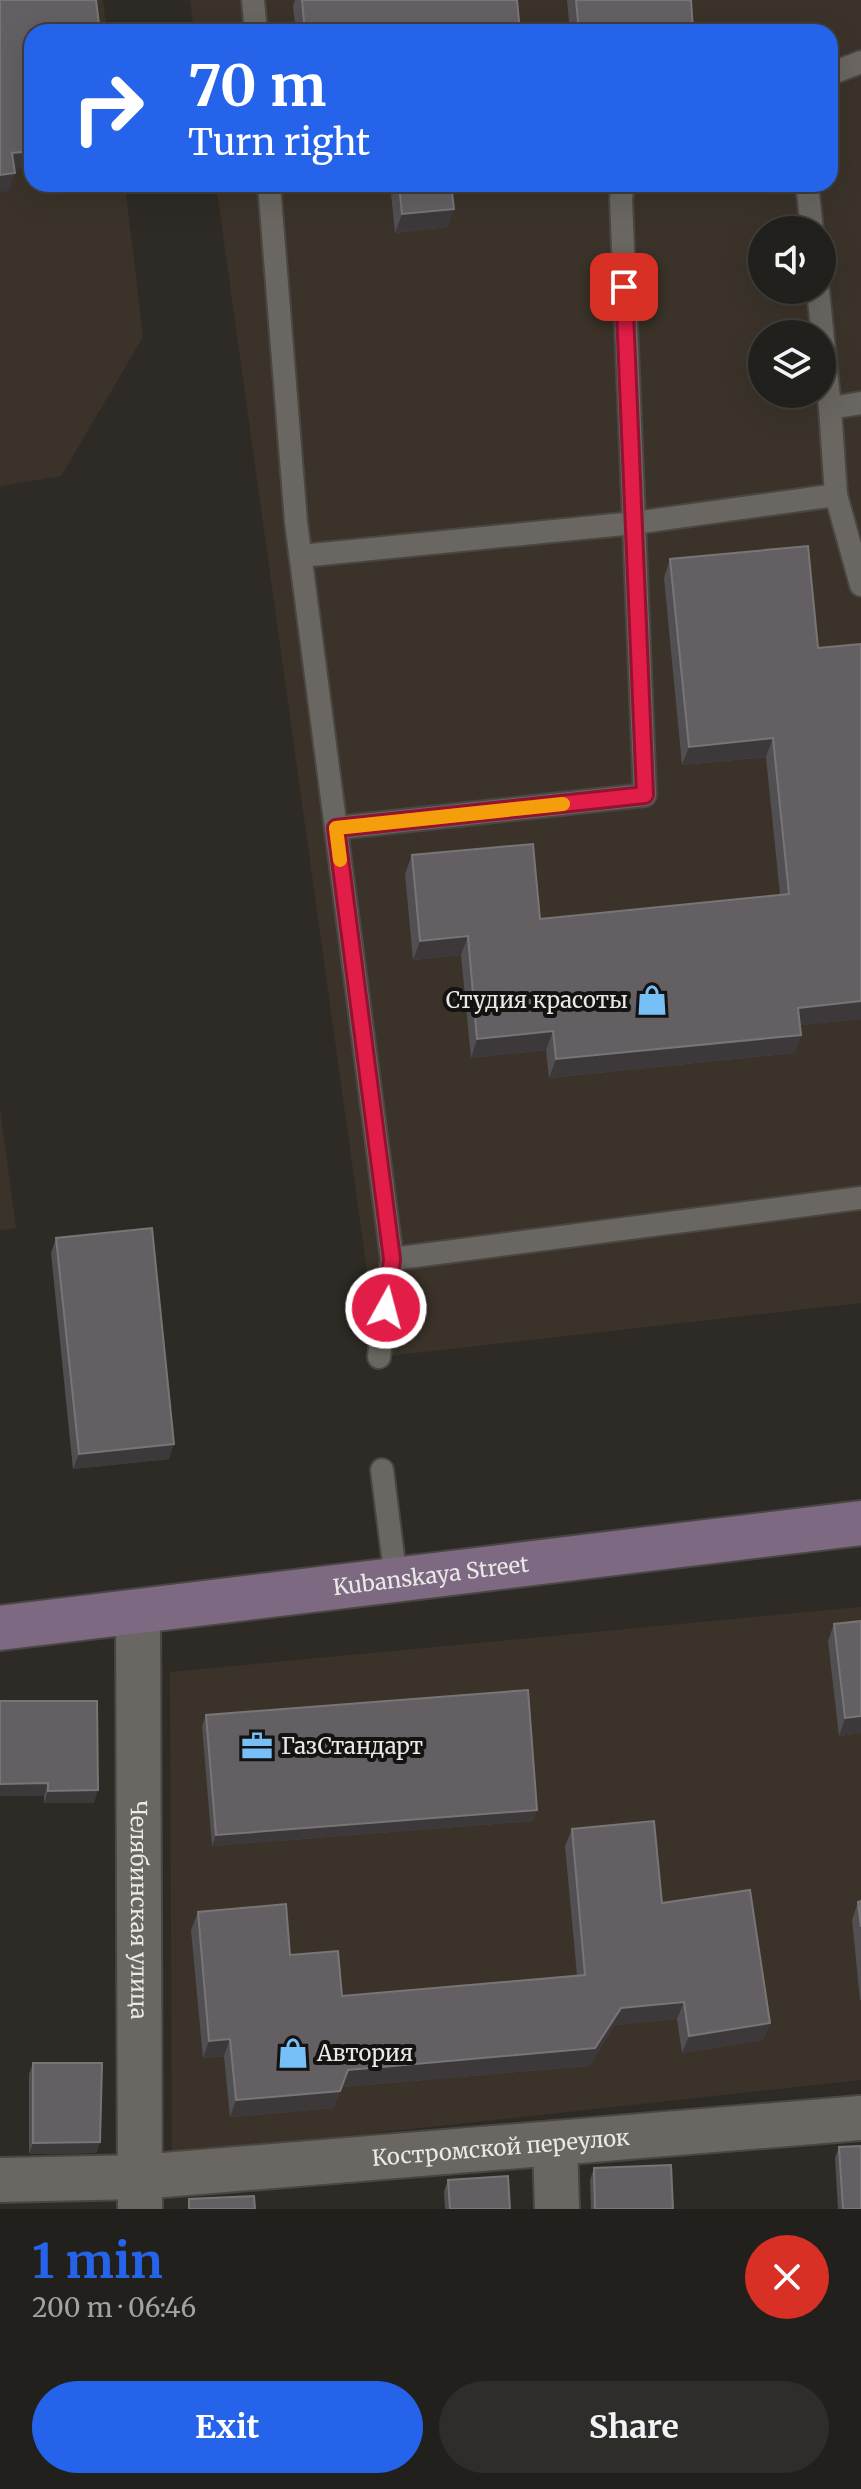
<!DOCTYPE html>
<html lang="en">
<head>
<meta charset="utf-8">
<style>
	:root { --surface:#22201c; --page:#2e2d29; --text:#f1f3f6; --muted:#a2a3a3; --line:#3f3e3b; --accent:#2563eb }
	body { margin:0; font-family:Merriweather,serif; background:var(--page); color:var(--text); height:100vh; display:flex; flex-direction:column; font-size:30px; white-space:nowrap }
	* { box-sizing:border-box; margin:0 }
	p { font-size:26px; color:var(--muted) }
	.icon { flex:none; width:44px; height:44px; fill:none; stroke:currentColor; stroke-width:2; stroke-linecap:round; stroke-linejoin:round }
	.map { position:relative; height:2209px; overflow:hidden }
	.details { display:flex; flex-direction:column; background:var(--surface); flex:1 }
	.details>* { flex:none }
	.top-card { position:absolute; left:24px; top:24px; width:814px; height:168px; border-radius:24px; box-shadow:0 8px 32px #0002,0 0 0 2px var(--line); background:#2563eb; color:#fff; overflow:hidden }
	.controls { position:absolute; left:748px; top:216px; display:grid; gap:16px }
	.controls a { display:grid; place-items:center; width:88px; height:88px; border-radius:50%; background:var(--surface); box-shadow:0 8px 32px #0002,0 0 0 2px var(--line); font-size:40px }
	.pin { position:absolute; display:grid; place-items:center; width:68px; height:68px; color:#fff; margin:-34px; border-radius:16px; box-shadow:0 4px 12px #0006 }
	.me { position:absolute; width:88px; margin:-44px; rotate:7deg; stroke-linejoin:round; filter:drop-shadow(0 0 6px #0008) }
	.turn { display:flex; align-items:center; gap:28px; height:168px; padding:0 32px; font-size:36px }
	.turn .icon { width:104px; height:104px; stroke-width:2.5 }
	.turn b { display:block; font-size:56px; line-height:68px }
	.round { display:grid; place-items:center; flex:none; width:84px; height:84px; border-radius:42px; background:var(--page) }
	.summary { display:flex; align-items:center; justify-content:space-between; height:136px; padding:0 32px }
	h1 { font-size:48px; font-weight:700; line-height:60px; color:var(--accent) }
	.button { display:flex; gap:16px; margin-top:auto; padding:16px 32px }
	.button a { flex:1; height:92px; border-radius:48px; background:var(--accent); color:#fff; font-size:32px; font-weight:700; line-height:92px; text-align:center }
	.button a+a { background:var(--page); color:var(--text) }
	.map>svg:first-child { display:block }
	.built { fill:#3b3329; fill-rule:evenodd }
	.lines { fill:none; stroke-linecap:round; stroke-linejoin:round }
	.service-casing { stroke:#494643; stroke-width:26 }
	.minor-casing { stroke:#494643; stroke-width:48 }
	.secondary-casing { stroke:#494643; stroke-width:48 }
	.service { stroke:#6a6661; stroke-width:22 }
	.minor { stroke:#6a6661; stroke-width:44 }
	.secondary { stroke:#7d6982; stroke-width:44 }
	.wall { fill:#524f53 }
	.shaded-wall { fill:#3d393a }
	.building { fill:#635f63; stroke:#787577; stroke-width:2 }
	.route-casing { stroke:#92132f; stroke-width:20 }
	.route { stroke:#e11d48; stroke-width:14 }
	.slow { stroke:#f59e0b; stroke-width:14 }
	.labels { text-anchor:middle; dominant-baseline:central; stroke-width:8; stroke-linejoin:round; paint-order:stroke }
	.poi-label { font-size:22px; fill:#ebe9e6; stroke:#151311; text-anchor:start }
	.street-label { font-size:22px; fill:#ebe9e6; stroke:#151311 }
</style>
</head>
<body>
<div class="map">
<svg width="861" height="2209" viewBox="0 0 861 2209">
	<rect width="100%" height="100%" fill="#2e2b26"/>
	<g class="built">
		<path d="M 0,0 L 103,0 L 107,32 L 32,32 L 32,184 L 125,184 L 143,337 L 61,476 L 0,486 Z"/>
		<path d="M 190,0 L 861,0 L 861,1303 L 379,1357 L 216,184 L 830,184 L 830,32 L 194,32 ZM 762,230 L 822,230 L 822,290 L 762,290 ZM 762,334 L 822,334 L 822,394 L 762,394 Z"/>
		<path d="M 0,1109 L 16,1228 L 0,1230 Z"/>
		<path d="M 861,1607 L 861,2080 L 172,2155 L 170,1672 Z"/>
	</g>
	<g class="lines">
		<defs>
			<g id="service">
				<path d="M 253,0 L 256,32"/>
				<path d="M 830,74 L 861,62"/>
				<path d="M 269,184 L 296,522 L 392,1259"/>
				<path d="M 807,184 L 812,230"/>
				<path d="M 818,290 L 830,408 L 861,403"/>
				<path d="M 830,408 L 836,495"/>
				<path d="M 301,556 L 634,523 L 836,495 L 861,585"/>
				<path d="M 336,828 L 645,795 L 621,199 L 623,184"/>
				<path d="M 379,1357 L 392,1259 L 861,1198"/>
				<path d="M 382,1470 L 396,1580"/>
			</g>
			<g id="minor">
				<path id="s1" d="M 138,1612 L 140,2209"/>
				<path d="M 555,2143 L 557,2209"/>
				<path id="s2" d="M 0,2180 L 139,2177 L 861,2118"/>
			</g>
			<g id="secondary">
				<path id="s3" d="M 0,1628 L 861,1523"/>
			</g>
		</defs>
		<use href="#service" class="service-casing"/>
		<use href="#minor" class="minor-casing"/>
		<use href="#secondary" class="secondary-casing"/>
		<use href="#service" class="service"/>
		<use href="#minor" class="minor"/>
		<use href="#secondary" class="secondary"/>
	</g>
	<g class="wall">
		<path d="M 295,0 L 517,0 L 520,32 L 296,32 L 293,6 Z"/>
		<path d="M 567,0 L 691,0 L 693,32 L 570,32 Z"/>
		<path d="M 390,184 L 451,184 L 454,209 L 447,227 L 395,233 Z"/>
		<path d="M 670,559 L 818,648 L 861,1019 L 800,1025 L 801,1035 L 794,1053 L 549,1078 L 546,1050 L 471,1058 L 461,955 L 413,960 L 405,874 L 412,855 L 540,919 L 780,895 L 766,757 L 682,765 L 664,578 Z"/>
		<path d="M 56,1238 L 169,1459 L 73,1469 L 51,1253 Z"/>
		<path d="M 861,1621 L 861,1733 L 839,1736 L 828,1641 L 834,1624 Z"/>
		<path d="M 0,1701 L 94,1803 L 44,1803 L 44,1796 Z"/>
		<path d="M 206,1715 L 533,1821 L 212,1846 L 202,1726 Z"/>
		<path d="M 572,1829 L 662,1903 L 770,2023 L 763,2040 L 682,2053 L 677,2019 L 615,2025 L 589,2066 L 341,2087 L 334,2108 L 230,2117 L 224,2056 L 203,2058 L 191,1930 L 198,1912 L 290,1955 L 342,1996 L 577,1975 L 565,1846 Z"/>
		<path d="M 861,1901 L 861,2000 L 860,2000 L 852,1920 L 858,1902 Z"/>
		<path d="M 33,2063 L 100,2142 L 96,2153 L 29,2154 L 29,2074 Z"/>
		<path d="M 839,2147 L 861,2209 L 838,2209 L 835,2158 Z"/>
		<path d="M 594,2168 L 673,2209 L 591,2209 L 590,2180 Z"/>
		<path d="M 448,2180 L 510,2209 L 445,2209 L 444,2191 Z"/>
	</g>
	<g class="shaded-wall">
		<path d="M 32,151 L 32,167 L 6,170 L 12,153 Z"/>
		<path d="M 15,173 L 9,191 L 0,192 L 0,175 Z"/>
		<path d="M 454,209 L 447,227 L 395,233 L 402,214 Z"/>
		<path d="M 773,738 L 766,757 L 682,765 L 689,747 Z"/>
		<path d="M 468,936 L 461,955 L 413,960 L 420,941 Z"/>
		<path d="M 861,1001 L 861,1019 L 791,1026 L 798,1008 Z"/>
		<path d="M 553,1031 L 546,1050 L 471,1058 L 477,1039 Z"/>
		<path d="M 801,1035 L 794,1053 L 549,1078 L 556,1059 Z"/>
		<path d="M 174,1444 L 169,1459 L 73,1469 L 79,1454 Z"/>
		<path d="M 861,1716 L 861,1733 L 839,1736 L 845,1718 Z"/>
		<path d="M 48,1783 L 44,1796 L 0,1796 L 0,1784 Z"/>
		<path d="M 98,1790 L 94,1803 L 44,1803 L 48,1791 Z"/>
		<path d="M 537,1810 L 533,1821 L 212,1846 L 216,1835 Z"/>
		<path d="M 684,2002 L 677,2019 L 615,2025 L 589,2066 L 341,2087 L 334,2108 L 230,2117 L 236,2100 L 348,2070 L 621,2008 Z"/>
		<path d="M 770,2023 L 763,2040 L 682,2053 L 689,2036 Z"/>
		<path d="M 230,2039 L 224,2056 L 203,2058 L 209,2041 Z"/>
		<path d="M 100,2142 L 96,2153 L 29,2154 L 33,2143 Z"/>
	</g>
	<g class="building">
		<path d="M 0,0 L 96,0 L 100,32 L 32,32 L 32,151 L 12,153 L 15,173 L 0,175 Z"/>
		<path d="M 302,0 L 517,0 L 520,32 L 305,32 Z"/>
		<path d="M 576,0 L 691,0 L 693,30 L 669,32 L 579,32 Z"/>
		<path d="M 399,184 L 451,184 L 454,209 L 402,214 Z"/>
		<path d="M 808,546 L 818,648 L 861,644 L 861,1001 L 798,1008 L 801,1035 L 556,1059 L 553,1031 L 477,1039 L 468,936 L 420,941 L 412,855 L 533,844 L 540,919 L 789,894 L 773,738 L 689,747 L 670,559 Z"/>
		<path d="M 152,1228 L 174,1444 L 79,1454 L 56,1238 Z"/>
		<path d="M 861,1621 L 861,1716 L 845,1718 L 834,1624 Z"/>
		<path d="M 528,1690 L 537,1810 L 216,1835 L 206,1715 Z"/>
		<path d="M 0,1701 L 97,1701 L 98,1790 L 48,1791 L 48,1783 L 0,1784 Z"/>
		<path d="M 654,1821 L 662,1903 L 750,1890 L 770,2023 L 689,2036 L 684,2002 L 621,2008 L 595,2048 L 348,2070 L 340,2091 L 236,2100 L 230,2039 L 209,2041 L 198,1912 L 286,1904 L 290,1955 L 338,1951 L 342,1996 L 585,1975 L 572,1829 Z"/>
		<path d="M 861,1901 L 861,1927 L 858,1902 Z"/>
		<path d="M 33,2063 L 102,2063 L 100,2142 L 33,2143 Z"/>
		<path d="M 861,2146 L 861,2209 L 843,2209 L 839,2147 Z"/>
		<path d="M 671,2165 L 673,2209 L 595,2209 L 594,2168 Z"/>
		<path d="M 508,2176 L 510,2209 L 450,2209 L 448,2180 Z"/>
		<path d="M 254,2196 L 255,2209 L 189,2209 L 189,2199 Z"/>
	</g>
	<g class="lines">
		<defs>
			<path id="route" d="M 386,1308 L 392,1259 L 336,828 L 645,795 L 624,287"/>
		</defs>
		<use href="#route" class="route-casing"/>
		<use href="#route" class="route"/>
		<path class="slow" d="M 340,860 L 336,828 L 563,804"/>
	</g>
	<defs>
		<symbol id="shop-bare" viewBox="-9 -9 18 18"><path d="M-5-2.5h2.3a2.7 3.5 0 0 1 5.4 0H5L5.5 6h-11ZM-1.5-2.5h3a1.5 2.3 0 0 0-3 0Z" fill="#76c0f7" stroke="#151311" stroke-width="2.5" paint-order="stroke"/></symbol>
		<symbol id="office-bare" viewBox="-9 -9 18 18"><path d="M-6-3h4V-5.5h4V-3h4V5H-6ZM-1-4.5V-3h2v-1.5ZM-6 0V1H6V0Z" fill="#76c0f7" stroke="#151311" stroke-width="2.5" paint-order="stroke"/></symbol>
	</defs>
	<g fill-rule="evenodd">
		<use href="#shop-bare" x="630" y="978" width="44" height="44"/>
		<use href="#office-bare" x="235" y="1724" width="44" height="44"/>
		<use href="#shop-bare" x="271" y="2031" width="44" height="44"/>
	</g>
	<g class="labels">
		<g class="poi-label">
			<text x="628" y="1000" text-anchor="end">Студия красоты</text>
			<text x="281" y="1746">ГазСтандарт</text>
			<text x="317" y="2053">Автория</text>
		</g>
		<g class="street-label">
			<text stroke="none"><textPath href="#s3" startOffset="434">Kubanskaya Street</textPath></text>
			<text stroke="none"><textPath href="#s1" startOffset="298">Челябинская улица</textPath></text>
			<text stroke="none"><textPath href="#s2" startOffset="502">Костромской переулок</textPath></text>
		</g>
	</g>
</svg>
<div class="controls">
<a><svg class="icon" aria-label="sound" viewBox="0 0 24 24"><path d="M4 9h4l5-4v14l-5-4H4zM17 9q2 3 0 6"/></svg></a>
<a><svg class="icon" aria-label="layers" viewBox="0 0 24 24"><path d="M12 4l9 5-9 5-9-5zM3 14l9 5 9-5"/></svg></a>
</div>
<div class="pin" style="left:624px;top:287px;background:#d93025"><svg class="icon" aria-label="arrive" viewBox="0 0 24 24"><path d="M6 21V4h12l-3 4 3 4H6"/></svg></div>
<svg class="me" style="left:386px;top:1308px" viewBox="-20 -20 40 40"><circle r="17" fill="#e11d48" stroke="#fff" stroke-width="3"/><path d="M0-11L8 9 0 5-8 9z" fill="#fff"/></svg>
<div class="top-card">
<div class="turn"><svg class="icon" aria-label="right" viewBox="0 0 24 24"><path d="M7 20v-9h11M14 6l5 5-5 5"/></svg><div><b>70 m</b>Turn right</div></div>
</div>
</div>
<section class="details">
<div class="summary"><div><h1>1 min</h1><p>200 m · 06:46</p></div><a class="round" style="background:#d93025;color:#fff"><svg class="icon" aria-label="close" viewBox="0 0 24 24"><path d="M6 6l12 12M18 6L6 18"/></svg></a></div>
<div class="button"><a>Exit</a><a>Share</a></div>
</section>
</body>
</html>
